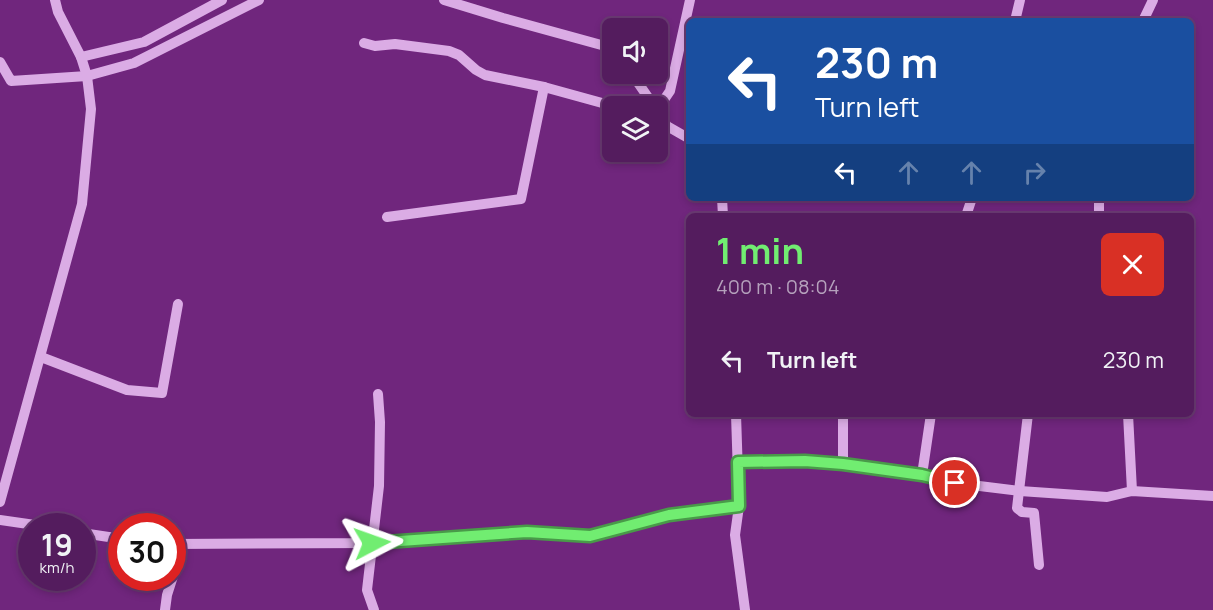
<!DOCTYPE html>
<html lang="en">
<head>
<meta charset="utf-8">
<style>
	:root { --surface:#541c5e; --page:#5a2564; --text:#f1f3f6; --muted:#b5a1bc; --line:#6a3a73; --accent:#71ed71 }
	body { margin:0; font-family:Manrope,sans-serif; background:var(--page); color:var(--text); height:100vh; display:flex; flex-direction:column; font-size:22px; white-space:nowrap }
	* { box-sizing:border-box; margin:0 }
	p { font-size:20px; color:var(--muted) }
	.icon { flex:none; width:33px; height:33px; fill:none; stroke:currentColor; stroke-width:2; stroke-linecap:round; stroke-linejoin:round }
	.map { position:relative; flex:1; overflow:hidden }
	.panel { position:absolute; left:686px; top:213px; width:508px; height:204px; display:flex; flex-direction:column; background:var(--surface); border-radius:9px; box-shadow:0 3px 9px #0003,0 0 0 2px var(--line) }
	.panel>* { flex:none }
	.banner { position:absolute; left:686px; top:18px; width:508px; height:183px; border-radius:9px; box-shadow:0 3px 9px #0003,0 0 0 2px var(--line); background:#1a4fa0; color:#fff; overflow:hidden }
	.controls { position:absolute; left:602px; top:18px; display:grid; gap:12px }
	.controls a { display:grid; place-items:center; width:66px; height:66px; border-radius:9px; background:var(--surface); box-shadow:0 3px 9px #0003,0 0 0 2px var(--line); font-size:30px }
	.speed { position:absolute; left:18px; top:513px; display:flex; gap:12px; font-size:30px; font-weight:700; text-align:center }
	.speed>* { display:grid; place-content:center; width:78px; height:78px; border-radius:50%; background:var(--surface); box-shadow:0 3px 9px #0003,0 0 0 2px var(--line); line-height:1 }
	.speed small { font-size:15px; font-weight:400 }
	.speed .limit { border:9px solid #d22; background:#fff; color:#111 }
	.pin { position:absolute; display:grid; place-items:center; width:51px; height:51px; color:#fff; margin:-26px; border:3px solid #fff; border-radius:50%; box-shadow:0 2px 6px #0007 }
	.me { position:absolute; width:66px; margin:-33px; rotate:86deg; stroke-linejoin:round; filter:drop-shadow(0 0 4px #0008) }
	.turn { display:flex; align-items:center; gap:21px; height:126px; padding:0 30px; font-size:27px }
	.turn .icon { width:78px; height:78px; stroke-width:2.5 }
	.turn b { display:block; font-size:42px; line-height:51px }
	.lanes { display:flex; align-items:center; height:57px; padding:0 30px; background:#0003; justify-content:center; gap:30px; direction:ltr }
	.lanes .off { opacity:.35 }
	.round { display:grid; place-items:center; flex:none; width:63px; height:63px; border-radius:9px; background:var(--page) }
	.summary { display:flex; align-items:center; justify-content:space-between; height:102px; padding:0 30px }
	h1 { font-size:36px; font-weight:700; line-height:45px; color:var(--accent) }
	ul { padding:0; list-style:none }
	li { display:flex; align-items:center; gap:18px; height:90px; padding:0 30px }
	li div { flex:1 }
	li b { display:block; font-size:22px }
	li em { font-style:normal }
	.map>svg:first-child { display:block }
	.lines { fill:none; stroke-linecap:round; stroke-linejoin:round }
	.minor { stroke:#dbace5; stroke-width:10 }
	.route-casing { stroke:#499a49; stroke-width:15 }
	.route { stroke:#71ed71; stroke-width:10 }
</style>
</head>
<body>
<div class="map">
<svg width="1213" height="610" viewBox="0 0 1213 610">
	<rect width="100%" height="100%" fill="#70267d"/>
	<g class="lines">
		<g class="minor">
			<path d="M 444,0 L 503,18 L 605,46 L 612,52"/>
			<path d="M 1015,21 L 1020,0"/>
			<path d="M 1143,21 L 1153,0"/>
			<path d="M 364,43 L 375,46 L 395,44 L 449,51 L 459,55 L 476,70 L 485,75 L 544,87 L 613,106"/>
			<path d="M 81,57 L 144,42 L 222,0"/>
			<path d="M 0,62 L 11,81 L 87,76 L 134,63 L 259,0"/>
			<path d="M 632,74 L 654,106"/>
			<path d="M 657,110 L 670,91 L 690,0"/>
			<path d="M 657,111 L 667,126 L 688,138"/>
			<path d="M 722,198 L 723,216"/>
			<path d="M 1099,198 L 1099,216"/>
			<path d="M 966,216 L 972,198"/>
			<path d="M 387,217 L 521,199 L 544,87"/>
			<path d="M 41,357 L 127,390 L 162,393 L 178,304"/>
			<path d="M 736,414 L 739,506 L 735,535 L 745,610"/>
			<path d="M 843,414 L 843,464"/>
			<path d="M 1028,414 L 1017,508 L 1022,512 L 1034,513 L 1039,565"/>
			<path d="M 1128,414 L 1132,491"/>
			<path d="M 738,462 L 805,461 L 843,464 L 922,475 L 955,483 L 1020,491 L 1107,497 L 1132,491 L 1213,496"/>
			<path d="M 922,475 L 931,414"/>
			<path d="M 0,502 L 82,204 L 91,109 L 87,76 L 81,57 L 58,12 L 55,0"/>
			<path d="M 0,520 L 42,526"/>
			<path d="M 82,533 L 122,539"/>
			<path d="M 172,544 L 372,543 L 527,532 L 590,536 L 669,515 L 739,506"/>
			<path d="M 165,610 L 167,595 L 183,545"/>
			<path d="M 374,610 L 367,590 L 379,486 L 380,422 L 378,394"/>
		</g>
	</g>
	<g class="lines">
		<defs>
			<path id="route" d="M 372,543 L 527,532 L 590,536 L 669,515 L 739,506 L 738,462 L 805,461 L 843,464 L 922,475 L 955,483"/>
		</defs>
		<use href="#route" class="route-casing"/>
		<use href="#route" class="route"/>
	</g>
</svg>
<div class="controls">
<a><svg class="icon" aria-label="sound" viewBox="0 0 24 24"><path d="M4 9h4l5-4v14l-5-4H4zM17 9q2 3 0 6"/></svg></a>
<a><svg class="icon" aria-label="layers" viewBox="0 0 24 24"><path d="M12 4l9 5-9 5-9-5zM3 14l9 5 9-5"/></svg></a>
</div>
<div class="speed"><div>19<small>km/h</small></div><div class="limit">30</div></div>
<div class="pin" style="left:955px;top:483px;background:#d93025"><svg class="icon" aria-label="arrive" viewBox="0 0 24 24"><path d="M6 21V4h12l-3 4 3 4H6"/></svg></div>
<svg class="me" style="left:372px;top:543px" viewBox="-20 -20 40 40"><path d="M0-17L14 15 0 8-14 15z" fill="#71ed71" stroke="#fff" stroke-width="4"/></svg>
<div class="banner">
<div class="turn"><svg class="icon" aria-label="left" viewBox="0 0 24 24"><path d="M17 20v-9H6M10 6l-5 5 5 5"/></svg><div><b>230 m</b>Turn left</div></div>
<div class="lanes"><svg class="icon" aria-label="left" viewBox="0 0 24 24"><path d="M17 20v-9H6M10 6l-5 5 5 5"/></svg><svg class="icon off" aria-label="ahead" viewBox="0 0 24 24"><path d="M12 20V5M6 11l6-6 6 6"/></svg><svg class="icon off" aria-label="ahead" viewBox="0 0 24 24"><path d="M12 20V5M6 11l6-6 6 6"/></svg><svg class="icon off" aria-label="right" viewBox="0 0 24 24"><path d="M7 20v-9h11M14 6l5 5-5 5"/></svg></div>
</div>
<section class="panel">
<div class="summary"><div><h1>1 min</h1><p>400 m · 08:04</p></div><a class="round" style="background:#d93025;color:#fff"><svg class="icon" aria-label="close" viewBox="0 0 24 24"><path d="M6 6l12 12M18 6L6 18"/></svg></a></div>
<ul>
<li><svg class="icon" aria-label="left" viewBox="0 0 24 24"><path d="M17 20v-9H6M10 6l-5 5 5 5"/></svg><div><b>Turn left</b></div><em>230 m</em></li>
</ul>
</section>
</div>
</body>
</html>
